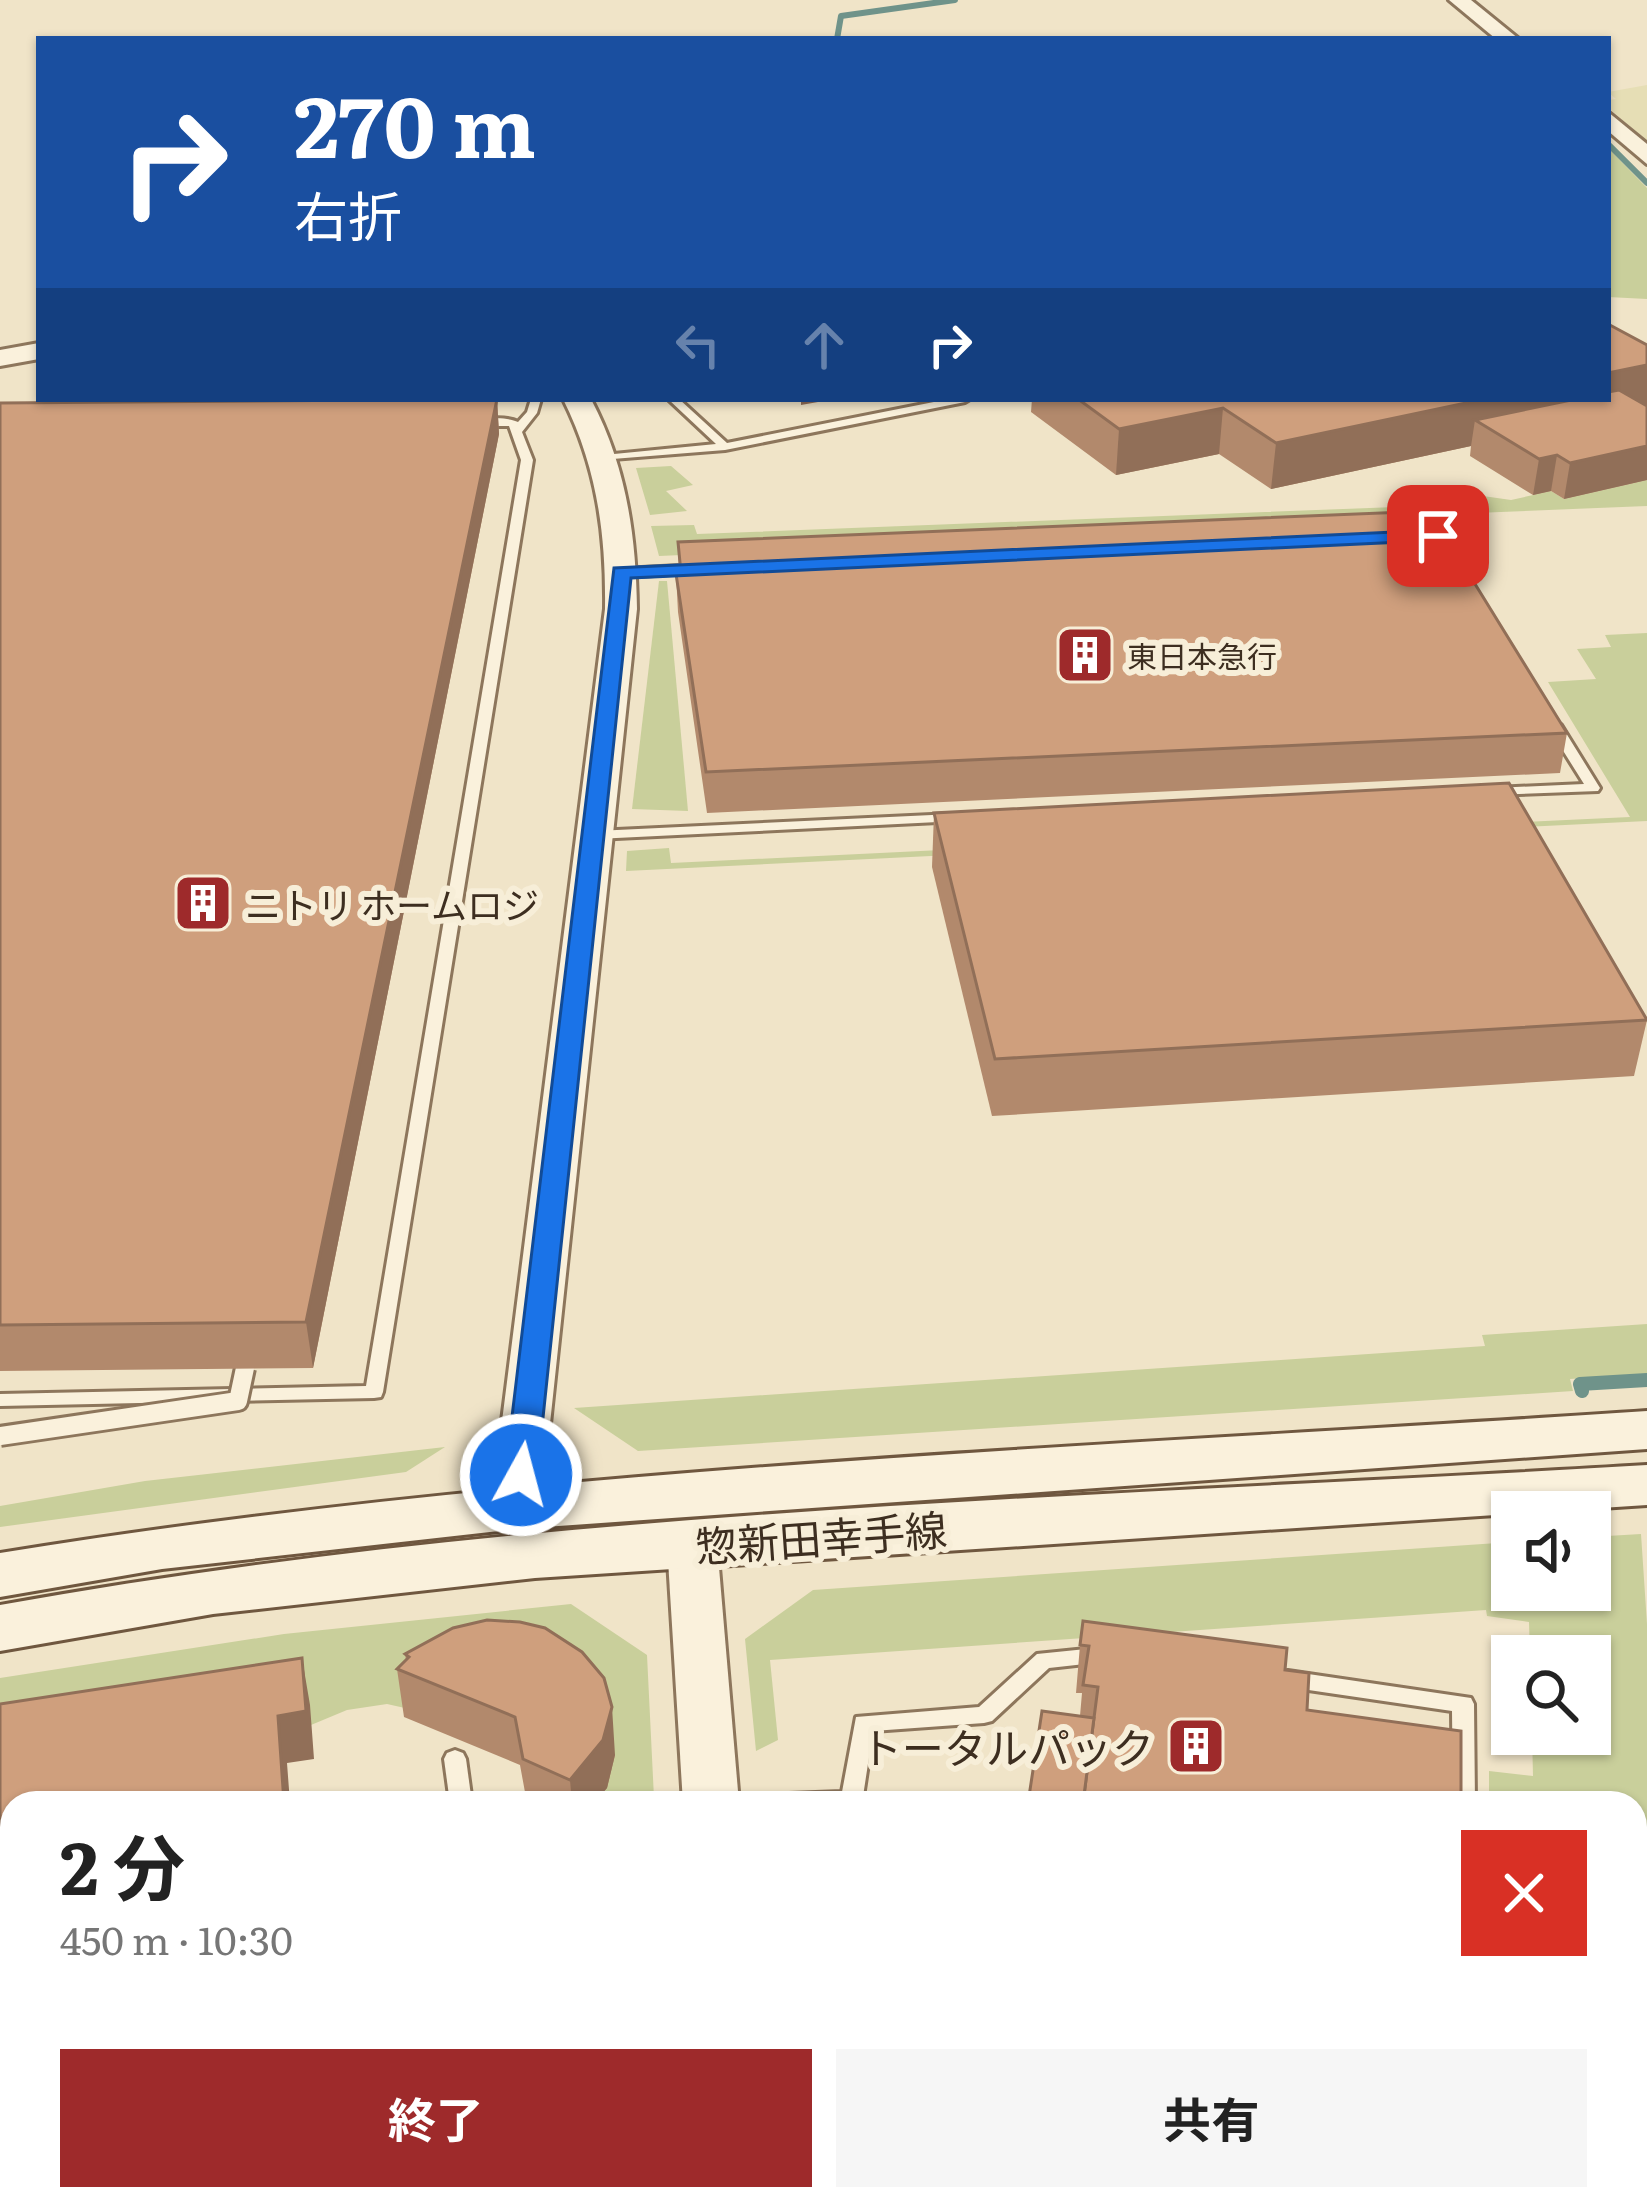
<!DOCTYPE html>
<html lang="ja">
<head>
<meta charset="utf-8">
<style>
	:root { --surface:#fff; --page:#f6f6f6; --text:#222; --muted:#767676; --accent:#9e2a2b }
	body { margin:0; font-family:Literata,"Noto Sans JP",serif; background:var(--page); color:var(--text); height:100vh; display:flex; flex-direction:column; font-size:45px; white-space:nowrap }
	* { box-sizing:border-box; margin:0 }
	p { font-size:39px; color:var(--muted) }
	.icon { flex:none; width:66px; height:66px; fill:none; stroke:currentColor; stroke-width:2; stroke-linecap:round; stroke-linejoin:round }
	.map { position:relative; flex:1; overflow:hidden }
	.drawer { position:absolute; left:0px; top:1791px; width:1647px; height:420px; display:flex; flex-direction:column; background:var(--surface); border-radius:36px 36px 0 0; box-shadow:0 3px 9px #0004 }
	.drawer>* { flex:none }
	.guide { position:absolute; left:36px; top:36px; width:1575px; height:366px; border-radius:0px; box-shadow:0 3px 9px #0004; background:#1a4fa0; color:#fff; overflow:hidden }
	.fabs { position:absolute; left:1491px; top:1491px; display:grid; gap:24px }
	.fabs a { display:grid; place-items:center; width:120px; height:120px; border-radius:0px; background:var(--surface); box-shadow:0 3px 9px #0004; font-size:60px }
	.pin { position:absolute; display:grid; place-items:center; width:102px; height:102px; color:#fff; margin:-51px; border-radius:24px; box-shadow:0 6px 18px #0006 }
	.me { position:absolute; width:132px; margin:-66px; rotate:7deg; stroke-linejoin:round; filter:drop-shadow(0 0 9px #0008) }
	.turn { display:flex; align-items:center; gap:42px; height:252px; padding:0 60px; font-size:54px }
	.turn .icon { width:156px; height:156px; stroke-width:2.5 }
	.turn b { display:block; font-size:84px; line-height:102px }
	.lanes { display:flex; align-items:center; height:114px; padding:0 60px; background:#0003; justify-content:center; gap:60px; direction:ltr }
	.lanes .off { opacity:.35 }
	.round { display:grid; place-items:center; flex:none; width:126px; height:126px; border-radius:0px; background:var(--page) }
	.summary { display:flex; align-items:center; justify-content:space-between; height:204px; padding:0 60px }
	h1 { font-size:72px; font-weight:700; line-height:90px }
	.cta { display:flex; gap:24px; margin-top:auto; padding:24px 60px }
	.cta a { flex:1; height:138px; border-radius:0px; background:var(--accent); color:#fff; font-size:48px; font-weight:700; line-height:138px; text-align:center }
	.cta a+a { background:var(--page); color:var(--text) }
	.map>svg:first-child { display:block }
	.farmland { fill:#e6deb5 }
	.green { fill:#c9cf9b }
	.lines { fill:none; stroke-linecap:round; stroke-linejoin:round }
	.stream-far1 { stroke:#6f938a; stroke-width:6 }
	.stream { stroke:#6f938a; stroke-width:14 }
	.service-casing { stroke:#8d765c; stroke-width:6 }
	.tertiary-casing { stroke:#8d765c; stroke-width:6 }
	.secondary-casing { stroke:#6f573f; stroke-width:6 }
	.service { fill:#faf1dc; fill-rule:evenodd }
	.tertiary { fill:#faf1dc; fill-rule:evenodd }
	.secondary { fill:#faf1dc; fill-rule:evenodd }
	.service-bridge-casing { stroke:#8d765c; stroke-width:24; stroke-linecap:butt }
	.service-bridge { stroke:#faf1dc; stroke-width:18 }
	.wall { fill:#b2896c }
	.shaded-wall { fill:#916f58 }
	.building { fill:#cf9f7d; stroke:#916f58; stroke-width:3 }
	.route { fill:#1a73e8; stroke:#114b97; stroke-width:3 }
	.labels { text-anchor:middle; dominant-baseline:central; stroke-width:12; stroke-linejoin:round; paint-order:stroke }
	.far-poi-label { font-size:30px; fill:#3d2e20; stroke:#f7eed8; text-anchor:start }
	.poi-label { font-size:36px; fill:#3d2e20; stroke:#f7eed8; text-anchor:start }
	.near-street-label { font-size:42px; fill:#3d2e20; stroke:#f7eed8 }
	.near-poi-label { font-size:42px; fill:#3d2e20; stroke:#f7eed8; text-anchor:end }
</style>
</head>
<body>
<div class="map">
<svg width="1647" height="2211" viewBox="0 0 1647 2211">
	<rect width="100%" height="100%" fill="#f0e4c8"/>
	<path class="farmland" d="M 1647,85 L 1647,142 L 1608,107 L 1608,100 L 1616,99 L 1608,92 Z"/>
	<g class="green">
		<path d="M 1608,148 L 1647,188 L 1647,299 L 1608,297 Z"/>
		<path d="M 671,466 L 693,485 L 666,491 L 687,511 L 650,515 L 636,468 Z"/>
		<path d="M 1647,480 L 1647,506 L 704,544 L 705,554 L 659,556 L 651,526 L 694,525 L 697,534 L 1473,504 L 1469,494 L 1511,500 L 1551,491 L 1564,499 Z"/>
		<path d="M 659,581 L 667,581 L 688,811 L 632,809 Z"/>
		<path d="M 1647,633 L 1647,821 L 626,871 L 627,851 L 669,848 L 671,863 L 1630,817 L 1548,682 L 1596,679 L 1577,649 L 1611,647 L 1605,635 Z"/>
		<path d="M 1647,1324 L 1647,1374 L 1570,1379 L 1573,1391 L 638,1451 L 574,1408 L 1485,1346 L 1482,1335 Z"/>
		<path d="M 445,1447 L 406,1472 L 0,1527 L 0,1506 L 145,1481 Z"/>
		<path d="M 1641,1534 L 1647,1624 L 1647,2211 L 1495,2211 L 1495,2199 L 1635,2199 L 1635,1803 L 1489,1803 L 1489,1771 L 1533,1776 L 1532,1734 L 1590,1734 L 1590,1656 L 1530,1656 L 1529,1622 L 1487,1616 L 1486,1610 L 770,1660 L 778,1740 L 756,1751 L 745,1639 L 813,1590 L 1512,1542 L 1512,1590 L 1590,1590 L 1590,1537 Z"/>
		<path d="M 571,1604 L 647,1655 L 654,1798 L 598,1802 L 615,1755 L 387,1704 L 347,1710 L 311,1725 L 0,1752 L 0,1678 L 284,1634 Z"/>
	</g>
	<g class="lines">
		<g class="stream-far1">
			<path d="M 837,39 L 841,16 L 955,0"/>
			<path d="M 1608,144 L 1647,183"/>
		</g>
		<path class="stream" d="M 1582,1391 L 1580,1384 L 1647,1380"/>
		<defs>
			<g id="service">
				<path d="M 531,399 L 541,399 L 537,413 L 522,432 L 533,460 L 383,1392 L 381,1397 L 374,1398 L 0,1406 L 0,1394 L 366,1386 L 521,460 L 509,426 L 480,426 L 474,423 C 484,417 508,417 518,422 L 527,412 Z"/>
				<path d="M 668,399 L 679,399 L 727,443 L 949,399 L 970,399 L 965,402 L 725,450 L 600,460 L 600,456 L 604,455 L 716,444 Z"/>
				<path d="M 699,565 L 705,569 L 703,572 L 622,577 L 616,573 L 622,569 Z"/>
				<path d="M 1554,721 L 1561,725 L 1600,788 L 1598,791 L 1490,795 L 1490,789 L 1495,788 L 1584,784 L 1547,725 Z"/>
				<path d="M 953,814 L 960,818 L 958,821 L 596,839 L 589,835 L 596,831 Z"/>
				<path d="M 1096,1648 L 1103,1650 L 1106,1656 L 1103,1662 L 1049,1668 L 992,1721 L 984,1723 L 873,1731 L 862,1803 L 778,1803 L 781,1797 L 789,1794 L 842,1792 L 856,1717 L 979,1707 L 1037,1654 Z"/>
				<path d="M 1288,1671 L 1471,1698 L 1474,1704 L 1475,1803 L 1453,1803 L 1452,1711 L 1288,1687 L 1281,1685 L 1277,1679 L 1281,1673 Z"/>
				<path d="M 455,1750 L 463,1753 L 466,1759 L 472,1803 L 450,1803 L 444,1759 L 447,1753 Z"/>
				<path d="M 495,2199 L 521,2199 L 522,2211 L 496,2211 Z"/>
				<path d="M 879,2199 L 905,2199 L 906,2211 L 880,2211 Z"/>
				<rect x="1456" y="2199" width="26" height="12"/>
			</g>
			<g id="tertiary">
				<path d="M 1449,0 L 1471,0 L 1519,39 L 1496,39 Z"/>
				<path d="M 1608,112 L 1647,144 L 1647,164 L 1608,131 Z"/>
				<path d="M 39,343 L 39,359 L 0,366 L 0,350 Z"/>
				<path d="M 563,399 L 591,399 C 626,466 636,534 637,609 L 541,1508 L 534,1521 L 516,1526 L 498,1521 L 491,1508 L 605,609 C 606,534 597,467 563,399 Z"/>
				<path d="M 692,1525 L 710,1531 L 717,1544 L 739,1803 L 683,1803 L 667,1544 L 674,1531 Z"/>
				<path d="M 664,2199 L 728,2199 L 726,2211 L 662,2211 Z"/>
			</g>
			<g id="secondary">
				<path d="M 1647,1411 L 1647,1449 L 516,1529 L 162,1569 L 0,1597 L 0,1553 C 540,1465 1101,1448 1647,1411 Z"/>
				<path d="M 1647,1465 L 1647,1505 L 535,1578 L 213,1614 L 0,1651 L 0,1605 C 540,1507 1100,1498 1647,1465 Z"/>
			</g>
		</defs>
		<use href="#service" class="service-casing"/>
		<use href="#tertiary" class="tertiary-casing"/>
		<use href="#secondary" class="secondary-casing"/>
		<use href="#service" class="service"/>
		<use href="#tertiary" class="tertiary"/>
		<use href="#secondary" class="secondary"/>
		<defs>
			<path id="service-bridge" d="M 0,1436 L 238,1401 L 245,1368"/>
		</defs>
		<use href="#service-bridge" class="service-bridge-casing"/>
		<use href="#service-bridge" class="service-bridge"/>
	</g>
	<g class="wall">
		<path d="M 1647,345 L 1647,480 L 1564,499 L 1551,491 L 1533,495 L 1470,456 L 1471,446 L 1271,489 L 1219,454 L 1116,475 L 1031,412 L 1032,399 L 1608,399 Z"/>
		<path d="M 186,399 L 497,399 L 499,434 L 313,1368 L 0,1371 L 0,403 L 186,401 Z"/>
		<path d="M 678,542 L 1567,733 L 1560,773 L 707,813 L 678,612 L 676,574 L 679,573 Z"/>
		<path d="M 934,813 L 1647,1020 L 1634,1076 L 992,1116 L 932,867 Z"/>
		<path d="M 1080,1645 L 1285,1670 L 1307,1710 L 1461,1803 L 1080,1716 L 1082,1693 L 1076,1693 Z"/>
		<path d="M 405,1654 L 615,1755 L 607,1788 L 594,1803 L 527,1803 L 520,1765 L 404,1717 L 397,1669 L 406,1660 Z"/>
		<path d="M 968,2199 L 1463,2199 L 1463,2211 L 967,2211 Z"/>
	</g>
	<g class="shaded-wall">
		<path d="M 1647,365 L 1647,408 L 1475,420 L 1471,446 L 1271,489 L 1276,443 L 1485,399 L 1608,399 L 1608,373 Z"/>
		<path d="M 497,399 L 499,434 L 313,1368 L 306,1322 Z"/>
		<path d="M 801,399 L 835,399 L 801,405 Z"/>
		<path d="M 1223,408 L 1219,454 L 1116,475 L 1119,429 Z"/>
		<path d="M 1647,446 L 1647,480 L 1564,499 L 1570,463 Z"/>
		<path d="M 1557,455 L 1551,491 L 1533,495 L 1539,459 Z"/>
		<path d="M 302,1658 L 310,1705 L 314,1759 L 287,1763 L 290,1803 L 284,1803 L 278,1716 Z"/>
		<path d="M 612,1707 L 615,1755 L 607,1788 L 594,1803 L 572,1803 L 570,1780 Z"/>
		<path d="M 311,2199 L 317,2199 L 318,2211 L 312,2211 Z"/>
	</g>
	<g class="building">
		<path d="M 1608,324 L 1647,345 L 1647,365 L 1608,373 Z"/>
		<path d="M 1619,390 L 1647,406 L 1647,446 L 1570,463 L 1557,455 L 1539,459 L 1475,420 L 1576,399 L 1608,399 L 1608,392 Z"/>
		<path d="M 497,399 L 306,1322 L 0,1325 L 0,403 Z"/>
		<path d="M 1078,399 L 1485,399 L 1276,443 L 1223,408 L 1119,429 Z"/>
		<path d="M 1430,511 L 1567,733 L 706,772 L 676,574 L 681,573 L 678,542 Z"/>
		<path d="M 1509,783 L 1647,1020 L 995,1059 L 934,813 Z"/>
		<path d="M 487,1620 L 520,1622 L 545,1628 L 582,1652 L 604,1678 L 612,1707 L 603,1740 L 570,1780 L 523,1759 L 515,1717 L 397,1669 L 409,1657 L 405,1654 L 453,1628 Z"/>
		<path d="M 1083,1621 L 1287,1648 L 1285,1670 L 1309,1673 L 1307,1710 L 1461,1731 L 1461,1803 L 1083,1803 L 1098,1687 L 1083,1685 L 1089,1646 L 1080,1645 Z"/>
		<path d="M 302,1658 L 306,1711 L 278,1716 L 284,1803 L 12,1803 L 12,2199 L 311,2199 L 312,2211 L 0,2211 L 0,1704 Z"/>
		<path d="M 1042,1711 L 1094,1718 L 1083,1803 L 1028,1803 Z"/>
		<path d="M 968,2199 L 1031,2199 L 1030,2211 L 994,2211 L 967,2206 Z"/>
		<path d="M 1055,2199 L 1463,2199 L 1463,2211 L 1130,2211 Z"/>
	</g>
	<path class="route" d="M 1438,530 L 1448,536 L 1445,540 L 631,578 L 537,1475 L 521,1486 L 510,1483 L 505,1475 L 614,568 Z"/>
	<defs>
		<symbol id="building-square" viewBox="-11 -11 22 22"><rect x="-9" y="-9" width="18" height="18" rx="4" fill="#9e2a2b" stroke="#f7eed8"/><path d="M-4-6H4V6H1V3H-1V6H-4ZM-2.5-4.3h1.7v1.8h-1.7ZM.8-4.3h1.7v1.8H.8ZM-2.5-1h1.7V.8h-1.7ZM.8-1h1.7V.8H.8Z" fill="#fff"/></symbol>
	</defs>
	<g fill-rule="evenodd">
		<use href="#building-square" x="1052" y="622" width="66" height="66"/>
		<use href="#building-square" x="170" y="870" width="66" height="66"/>
		<use href="#building-square" x="1163" y="1713" width="66" height="66"/>
	</g>
	<g class="labels">
		<g class="far-poi-label">
			<text x="1127" y="655">東日本急行</text>
		</g>
		<g class="poi-label">
			<text x="245" y="903">ニトリ ホームロジ</text>
		</g>
		<g class="near-street-label">
			<text transform="translate(821 1536) rotate(-4)">惣新田幸手線</text>
		</g>
		<g class="near-poi-label">
			<text x="1154" y="1746">トータルパック</text>
		</g>
	</g>
</svg>
<div class="fabs">
<a><svg class="icon" aria-label="sound" viewBox="0 0 24 24"><path d="M4 9h4l5-4v14l-5-4H4zM17 9q2 3 0 6"/></svg></a>
<a><svg class="icon" aria-label="search" viewBox="0 0 24 24"><circle cx="10" cy="10" r="6"/><path d="M15 15l6 6"/></svg></a>
</div>
<div class="pin" style="left:1438px;top:536px;background:#d93025"><svg class="icon" aria-label="arrive" viewBox="0 0 24 24"><path d="M6 21V4h12l-3 4 3 4H6"/></svg></div>
<svg class="me" style="left:521px;top:1475px" viewBox="-20 -20 40 40"><circle r="17" fill="#1a73e8" stroke="#fff" stroke-width="3"/><path d="M0-11L8 9 0 5-8 9z" fill="#fff"/></svg>
<div class="guide">
<div class="turn"><svg class="icon" aria-label="right" viewBox="0 0 24 24"><path d="M7 20v-9h11M14 6l5 5-5 5"/></svg><div><b>270 m</b>右折</div></div>
<div class="lanes"><svg class="icon off" aria-label="left" viewBox="0 0 24 24"><path d="M17 20v-9H6M10 6l-5 5 5 5"/></svg><svg class="icon off" aria-label="ahead" viewBox="0 0 24 24"><path d="M12 20V5M6 11l6-6 6 6"/></svg><svg class="icon" aria-label="right" viewBox="0 0 24 24"><path d="M7 20v-9h11M14 6l5 5-5 5"/></svg></div>
</div>
<section class="drawer">
<div class="summary"><div><h1>2 分</h1><p>450 m · 10:30</p></div><a class="round" style="background:#d93025;color:#fff"><svg class="icon" aria-label="close" viewBox="0 0 24 24"><path d="M6 6l12 12M18 6L6 18"/></svg></a></div>
<div class="cta"><a>終了</a><a>共有</a></div>
</section>
</div>
</body>
</html>
